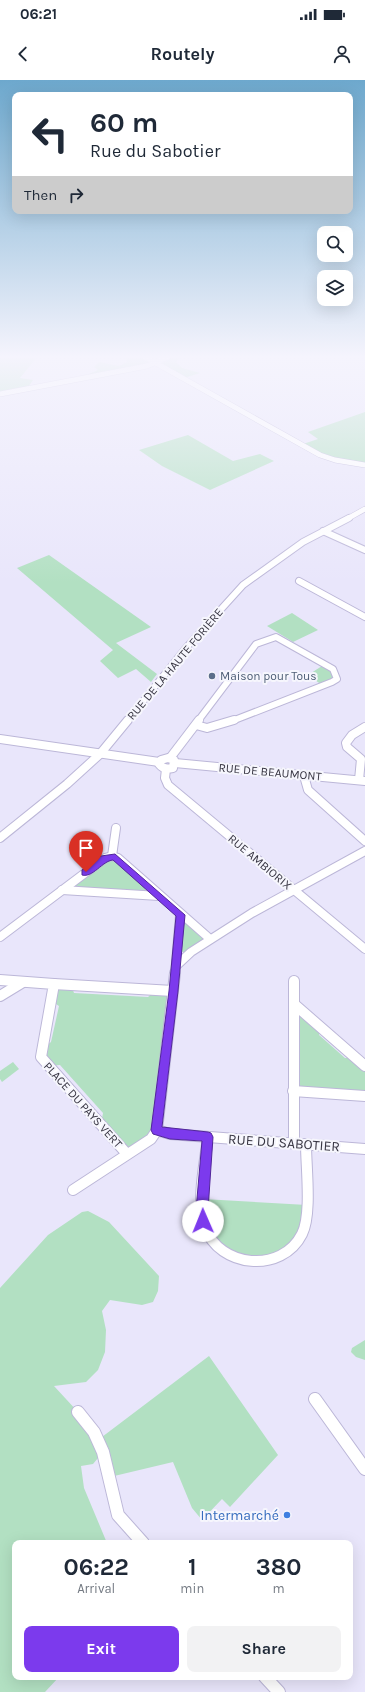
<!DOCTYPE html>
<html lang="en">
<head>
<meta charset="utf-8">
<style>
	:root { --surface:#fff; --page:#f2f2f3; --text:#1f2937; --muted:#747a83; --accent:#7c3aed }
	body { margin:0; font-family:Karla,sans-serif; background:var(--page); color:var(--text); height:100vh; display:flex; flex-direction:column; font-size:15px; white-space:nowrap }
	* { box-sizing:border-box; margin:0 }
	p { font-size:13px; color:var(--muted) }
	.icon { flex:none; width:22px; height:22px; fill:none; stroke:currentColor; stroke-width:2; stroke-linecap:round; stroke-linejoin:round }
	.map { position:relative; flex:1; overflow:hidden }
	.sheet { position:absolute; left:12px; top:1460px; width:341px; height:140px; display:flex; flex-direction:column; background:var(--surface); border-radius:8px; box-shadow:0 4px 16px #0002 }
	.sheet>* { flex:none }
	.hud { position:absolute; left:12px; top:12px; width:341px; height:122px; border-radius:8px; box-shadow:0 4px 16px #0002; background:#fff; color:var(--text); overflow:hidden }
	.controls { position:absolute; left:317px; top:146px; display:grid; gap:8px }
	.controls a { display:grid; place-items:center; width:36px; height:36px; border-radius:8px; background:var(--surface); box-shadow:0 4px 16px #0002; font-size:20px }
	.pin { position:absolute; display:grid; place-items:center; width:34px; height:34px; color:#fff; margin:-41px -17px; border-radius:50% 50% 50% 0; rotate:-45deg; box-shadow:0 0 4px #0007 }
	.pin .icon { rotate:45deg }
	.me { position:absolute; width:44px; margin:-22px; rotate:359deg; stroke-linejoin:round; filter:drop-shadow(0 0 3px #0008) }
	.turn { display:flex; align-items:center; gap:14px; height:84px; padding:0 12px; font-size:18px }
	.turn .icon { width:52px; height:52px; stroke-width:2.5 }
	.turn b { display:block; font-size:28px; line-height:34px }
	.then { display:flex; align-items:center; height:38px; padding:0 12px; background:#0003; gap:8px; font-size:15px }
	.eta { display:flex; justify-content:space-evenly; align-items:center; height:68px; text-align:center }
	.eta b { font-size:24px; font-weight:700; line-height:28px }
	.button { display:flex; gap:8px; margin-top:auto; padding:8px 12px }
	.button a { flex:1; height:46px; border-radius:8px; background:var(--accent); color:#fff; font-size:16px; font-weight:700; line-height:46px; text-align:center }
	.button a+a { background:var(--page); color:var(--text) }
	.status { display:flex; justify-content:space-between; align-items:center; height:28px; padding:0 20px; background:var(--surface); direction:ltr }
	.status svg { height:11px; fill:currentColor }
	header { display:flex; justify-content:space-between; align-items:center; height:52px; padding:0 12px; background:var(--surface); font-size:18px; font-weight:700 }
	.map>svg:first-child { display:block }
	.green { fill:#b2e0c2 }
	.lines { fill:none; stroke-linecap:round; stroke-linejoin:round }
	.street-far4-casing { stroke:#bcb7d8; stroke-width:6 }
	.street-far3-casing { stroke:#bcb7d8; stroke-width:8 }
	.street-far2-casing { stroke:#bcb7d8; stroke-width:10 }
	.street-far1-casing { stroke:#bcb7d8; stroke-width:12 }
	.street-casing { stroke:#bcb7d8; stroke-width:14 }
	.street-far4 { stroke:#fff; stroke-width:5 }
	.street-far3 { stroke:#fff; stroke-width:6 }
	.street-far2 { stroke:#fff; stroke-width:8 }
	.street-far1 { stroke:#fff; stroke-width:10 }
	.street { stroke:#fff; stroke-width:12 }
	.route { fill:#7c3aed; stroke:#51269a }
	.service-dot { fill:#5c6f8a; stroke:#f6f6fd; stroke-width:1.5 }
	.shop-dot { fill:#3f7fe0; stroke:#f6f6fd; stroke-width:1.5 }
	.labels { text-anchor:middle; dominant-baseline:central; stroke-width:4; stroke-linejoin:round; paint-order:stroke }
	.street-label { font-size:12px; fill:#363441; stroke:#f6f6fd }
	.service-label { font-size:12px; fill:#4e5e75; stroke:#f6f6fd; text-anchor:start }
	.near-street-label { font-size:14px; fill:#363441; stroke:#f6f6fd }
	.near-shop-label { font-size:14px; fill:#366cbe; stroke:#f6f6fd; text-anchor:end }
</style>
</head>
<body>
<div class="status"><b>06:21</b><svg viewBox="0 0 49 12"><path d="M0 12V9h3v3zM5 12V6h3v6zM10 12V3h3v9zM15 12V0h3v12zM26 1h20v11H26zM47 4h2v5h-2z"/></svg></div>
<header><svg class="icon" aria-label="back" viewBox="0 0 24 24"><path d="M15 5l-7 7 7 7"/></svg>Routely<svg class="icon" aria-label="person" viewBox="0 0 24 24"><circle cx="12" cy="8" r="4"/><path d="M4 21q1-7 8-7t8 7"/></svg></header>
<div class="map">
<svg width="365" height="1612" viewBox="0 0 365 1612">
	<rect width="100%" height="100%" fill="#e9e6fb"/>
	<g class="green">
		<path d="M 0,277 L 37,277 L 20,298 L 33,300 L 27,309 L 0,314 Z"/>
		<path d="M 126,277 L 145,277 L 151,283 L 87,295 L 98,290 L 94,287 L 99,282 L 119,286 L 127,282 Z"/>
		<path d="M 169,277 L 181,277 L 176,282 L 182,288 L 200,293 L 184,298 L 160,285 Z"/>
		<path d="M 365,332 L 365,385 L 335,380 L 300,365 L 318,359 L 308,352 Z"/>
		<path d="M 188,355 L 233,381 L 260,374 L 274,381 L 210,410 L 162,386 L 139,370 Z"/>
		<path d="M 49,475 L 151,547 L 116,563 L 157,594 L 151,602 L 136,589 L 118,598 L 100,581 L 113,570 L 17,488 Z"/>
		<path d="M 292,533 L 318,550 L 293,562 L 267,546 Z"/>
		<path d="M 322,586 C 327,589 335,592 332,599 L 322,605 L 308,595 Z"/>
		<path d="M 112,776 L 146,807 L 145,812 L 74,807 L 74,804 Z"/>
		<path d="M 187,840 L 202,853 L 204,863 L 188,874 L 178,870 L 180,842 Z"/>
		<path d="M 54,904 L 71,905 L 74,913 L 148,917 L 156,910 L 173,911 L 157,1050 L 127,1074 L 101,1044 L 103,1033 L 60,985 L 48,986 L 41,970 L 51,962 L 59,926 L 50,920 Z"/>
		<path d="M 302,936 L 320,947 L 319,955 L 345,978 L 355,978 L 365,986 L 365,1016 L 293,1011 L 293,987 L 300,986 L 300,958 L 294,957 L 298,937 Z"/>
		<path d="M 13,982 L 19,989 L 2,1002 L 0,999 L 0,991 Z"/>
		<path d="M 203,1119 L 307,1125 L 305,1147 L 283,1176 L 243,1180 L 211,1159 Z"/>
		<path d="M 88,1131 L 109,1142 L 159,1196 L 158,1211 L 153,1222 L 142,1225 L 110,1220 L 102,1231 L 106,1250 L 105,1272 L 98,1290 L 86,1302 L 54,1306 L 78,1332 L 98,1360 L 209,1276 L 278,1375 L 230,1427 L 222,1419 L 202,1440 L 192,1428 L 173,1382 L 110,1397 L 103,1372 L 93,1384 L 81,1386 L 84,1408 L 107,1463 L 15,1463 L 15,1597 L 59,1597 L 45,1612 L 0,1612 L 0,1208 L 48,1155 L 82,1132 Z"/>
		<path d="M 365,1260 L 365,1280 L 356,1277 L 351,1272 L 352,1268 Z"/>
	</g>
	<g class="lines">
		<defs>
			<g id="street-far4">
				<path d="M 145,277 L 320,375 L 335,380 L 365,385"/>
				<path d="M 0,314 L 147,286 L 168,277"/>
				<path d="M 347,439 L 365,429"/>
			</g>
			<g id="street-far3">
				<path d="M 323,451 L 365,470"/>
				<path d="M 299,501 L 365,537"/>
				<path d="M 127,641 L 185,569 L 243,505 L 303,462 L 349,438"/>
				<path d="M 198,641 L 256,564 L 276,557 L 333,589 L 337,599 L 332,602 L 232,641"/>
			</g>
			<g id="street-far2">
				<path d="M 196,645 L 207,648 L 234,640"/>
				<path d="M 0,659 L 159,682"/>
				<path d="M 168,678 L 174,680 L 173,688 C 167,689 163,689 159,684 L 161,680 Z"/>
				<path d="M 170,678 L 199,640"/>
				<path d="M 175,683 L 365,701"/>
				<path d="M 166,689 L 165,698 L 168,705 L 365,869"/>
				<path d="M 304,696 L 308,710 L 365,761"/>
				<path d="M 359,700 L 361,679 L 347,667 L 346,663 L 352,655 L 365,647"/>
				<path d="M 0,758 L 67,704 L 100,674 L 128,640"/>
				<path d="M 112,776 L 116,748"/>
				<path d="M 62,810 L 159,816"/>
				<path d="M 0,857 L 105,778 L 112,776 L 118,778 L 210,859"/>
				<path d="M 176,886 L 191,872 L 252,833 L 365,771"/>
				<path d="M 175,894 L 180,835"/>
			</g>
			<g id="street-far1">
				<path d="M 0,900 L 54,904 L 41,977 L 127,1074"/>
				<path d="M 294,901 L 294,924"/>
				<path d="M 54,904 L 173,911"/>
				<path d="M 0,916 L 23,902"/>
				<path d="M 293,1011 L 365,1016"/>
				<path d="M 157,1050 L 170,1054 L 365,1069"/>
				<path d="M 208,1057 C 205,1083 196,1123 205,1147 C 219,1188 282,1194 302,1154 C 312,1134 306,1088 306,1064"/>
				<path d="M 294,1063 L 294,924 L 365,986"/>
				<path d="M 73,1110 L 151,1059 L 157,1050 L 175,893"/>
			</g>
			<g id="street">
				<path d="M 315,1319 L 365,1389"/>
				<path d="M 78,1332 L 94,1352 L 103,1372 L 118,1435 L 143,1463"/>
				<path d="M 265,1597 L 279,1612"/>
			</g>
		</defs>
		<use href="#street-far4" class="street-far4-casing"/>
		<use href="#street-far3" class="street-far3-casing"/>
		<use href="#street-far2" class="street-far2-casing"/>
		<use href="#street-far1" class="street-far1-casing"/>
		<use href="#street" class="street-casing"/>
		<use href="#street-far4" class="street-far4"/>
		<use href="#street-far3" class="street-far3"/>
		<use href="#street-far2" class="street-far2"/>
		<use href="#street-far1" class="street-far1"/>
		<use href="#street" class="street"/>
	</g>
	<linearGradient id="sky" x2="0" y2="1"><stop stop-color="#6da8cd"/><stop offset="0.55" stop-color="#f5f4fd"/><stop offset="1" stop-color="#f5f4fd" stop-opacity="0"/></linearGradient>
	<rect width="365" height="503" fill="url(#sky)"/>
	<path class="route" d="M 115,774 L 185,835 L 178,911 L 162,1047 L 208,1052 L 211,1053 L 213,1057 L 208,1130 L 209,1141 L 207,1145 L 203,1146 L 199,1145 L 196,1130 L 202,1061 L 170,1059 L 153,1054 L 151,1050 L 169,911 L 176,836 L 113,780 C 102,781 93,798 82,795 L 82,790 L 101,776 Z"/>
	<circle class="service-dot" cx="212" cy="596" r="4"/>
	<circle class="shop-dot" cx="287" cy="1435" r="4"/>
	<g class="labels">
		<g class="street-label">
			<text transform="translate(175 584) rotate(-50)">RUE DE LA HAUTE FORIÈRE</text>
			<text transform="translate(270 692) rotate(5)">RUE DE BEAUMONT</text>
			<text transform="translate(260 782) rotate(40)">RUE AMBIORIX</text>
			<text transform="translate(83 1025) rotate(48)">PLACE DU PAYS VERT</text>
		</g>
		<g class="service-label">
			<text x="220" y="596">Maison pour Tous</text>
		</g>
		<g class="near-street-label">
			<text transform="translate(284 1063) rotate(4)">RUE DU SABOTIER</text>
		</g>
		<g class="near-shop-label">
			<text x="279" y="1435">Intermarché</text>
		</g>
	</g>
</svg>
<div class="controls">
<a><svg class="icon" aria-label="search" viewBox="0 0 24 24"><circle cx="10" cy="10" r="6"/><path d="M15 15l6 6"/></svg></a>
<a><svg class="icon" aria-label="layers" viewBox="0 0 24 24"><path d="M12 4l9 5-9 5-9-5zM3 14l9 5 9-5"/></svg></a>
</div>
<div class="pin" style="left:86px;top:792px;background:#d93025"><svg class="icon" aria-label="arrive" viewBox="0 0 24 24"><path d="M6 21V4h12l-3 4 3 4H6"/></svg></div>
<svg class="me" style="left:203px;top:1141px" viewBox="-20 -20 40 40"><circle r="19" fill="#fff"/><path d="M0-13L10 11 0 6-10 11z" fill="#7c3aed"/></svg>
<div class="hud">
<div class="turn"><svg class="icon" aria-label="left" viewBox="0 0 24 24"><path d="M17 20v-9H6M10 6l-5 5 5 5"/></svg><div><b>60 m</b>Rue du Sabotier</div></div>
<div class="then">Then<svg class="icon" aria-label="right" viewBox="0 0 24 24"><path d="M7 20v-9h11M14 6l5 5-5 5"/></svg></div>
</div>
<section class="sheet">
<div class="eta">
<div><b>06:22</b><p>Arrival</p></div>
<div><b>1</b><p>min</p></div>
<div><b>380</b><p>m</p></div>
</div>
<div class="button"><a>Exit</a><a>Share</a></div>
</section>
</div>
</body>
</html>
